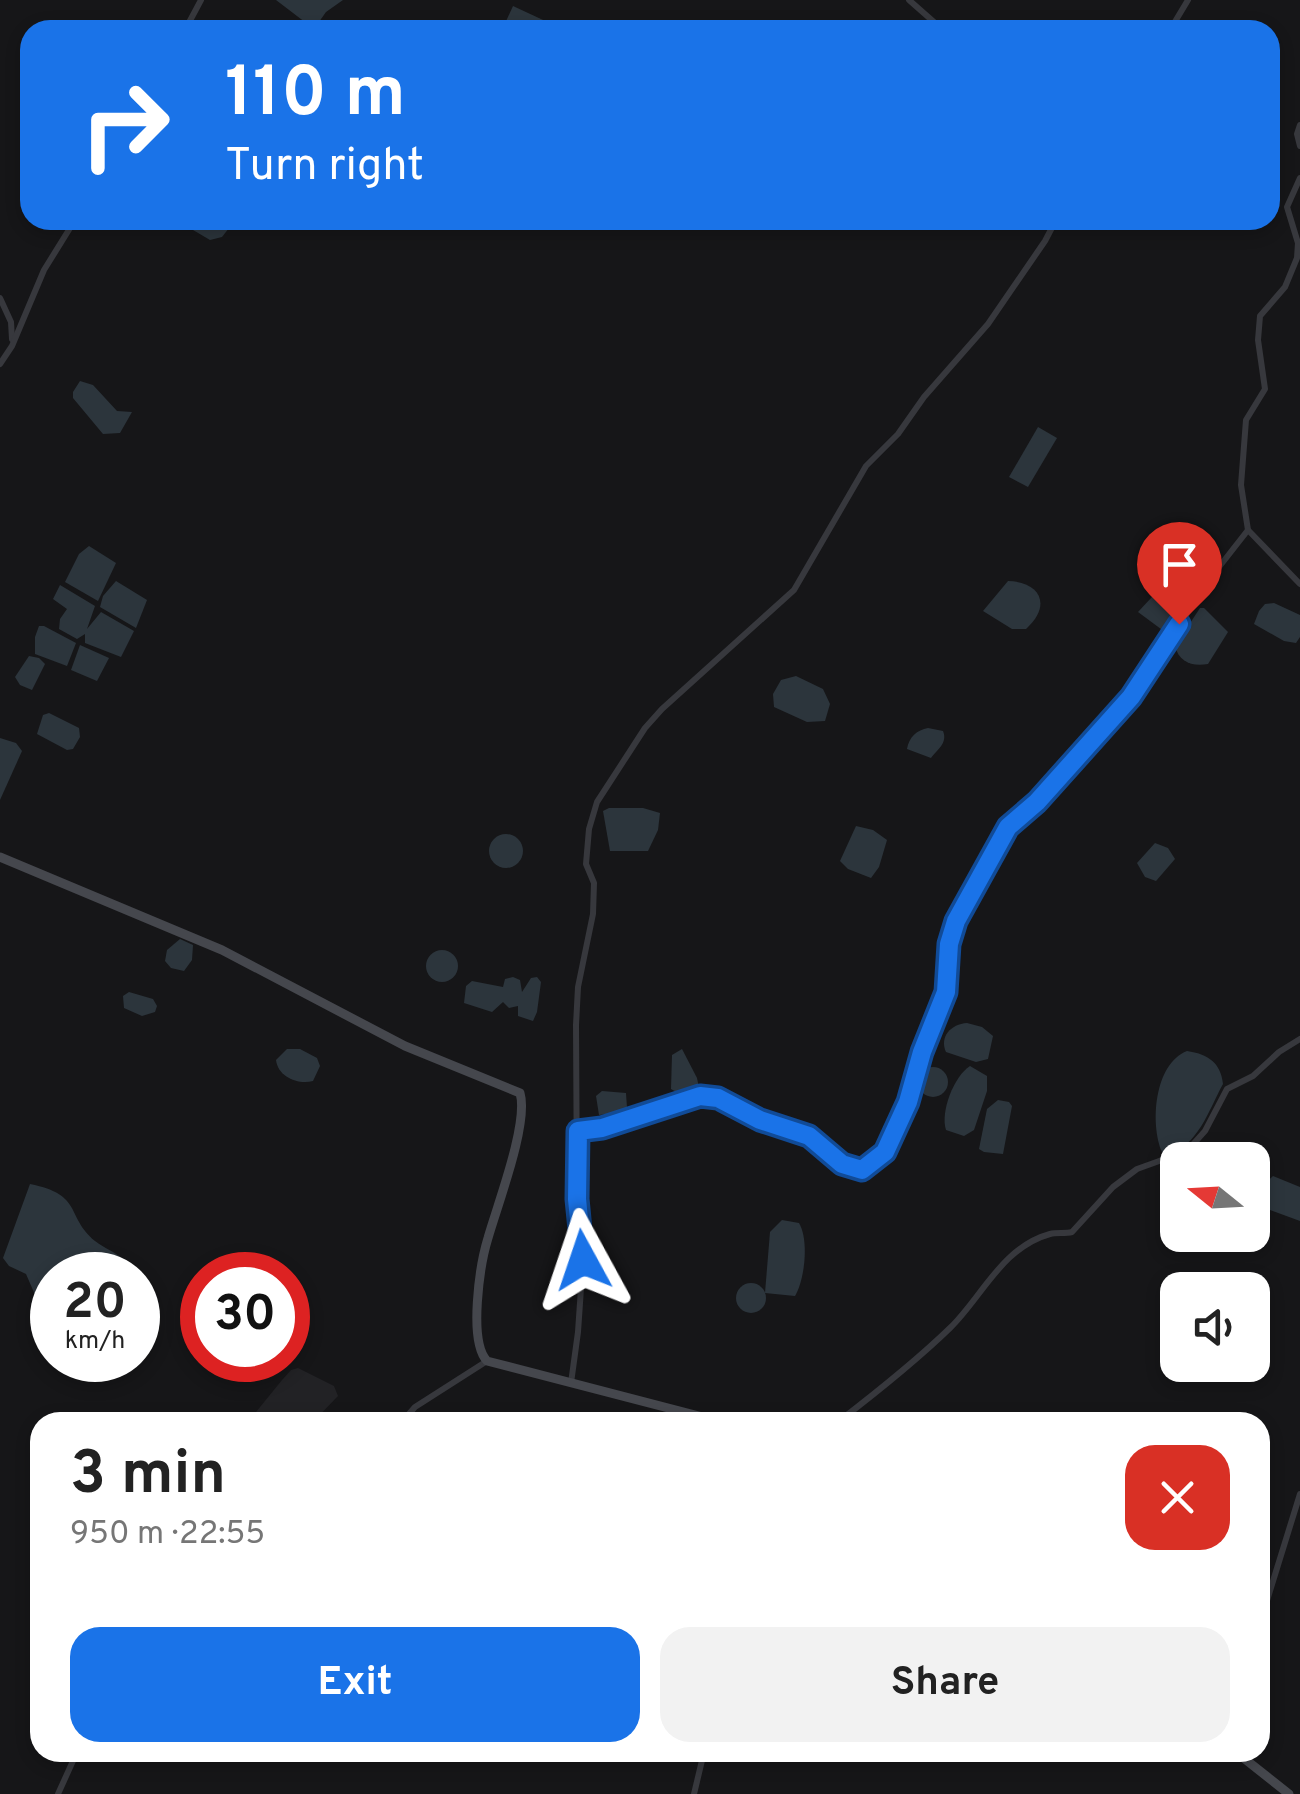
<!DOCTYPE html>
<html lang="en">
<head>
<meta charset="utf-8">
<style>
	:root { --surface:#fff; --page:#f2f2f2; --text:#222; --muted:#767676; --accent:#1a73e8 }
	body { margin:0; font-family:Overpass,sans-serif; background:var(--page); color:var(--text); height:100vh; display:flex; flex-direction:column; font-size:38px; white-space:nowrap }
	* { box-sizing:border-box; margin:0 }
	p { font-size:32px; color:var(--muted) }
	.icon { flex:none; width:55px; height:55px; fill:none; stroke:currentColor; stroke-width:2; stroke-linecap:round; stroke-linejoin:round }
	.map { position:relative; flex:1; overflow:hidden }
	.drawer { position:absolute; left:30px; top:1412px; width:1240px; height:350px; display:flex; flex-direction:column; background:var(--surface); border-radius:30px; box-shadow:0 5px 15px #0003 }
	.drawer>* { flex:none }
	.top-card { position:absolute; left:20px; top:20px; width:1260px; height:210px; border-radius:30px; box-shadow:0 5px 15px #0003; background:#1a73e8; color:#fff; overflow:hidden }
	.needle { width:65px; rotate:288deg }
	.fabs { position:absolute; left:1160px; top:1142px; display:grid; gap:20px }
	.fabs a { display:grid; place-items:center; width:110px; height:110px; border-radius:20px; background:var(--surface); box-shadow:0 5px 15px #0003; font-size:50px }
	.speed { position:absolute; left:30px; top:1252px; display:flex; gap:20px; font-size:50px; font-weight:700; text-align:center }
	.speed>* { display:grid; place-content:center; width:130px; height:130px; border-radius:50%; background:var(--surface); box-shadow:0 5px 15px #0003; line-height:1 }
	.speed small { font-size:25px; font-weight:400 }
	.speed .limit { border:15px solid #d22; background:#fff; color:#111 }
	.pin { position:absolute; display:grid; place-items:center; width:85px; height:85px; color:#fff; margin:-102px -42px; border-radius:50% 50% 50% 0; rotate:-45deg; box-shadow:0 0 10px #0007 }
	.pin .icon { rotate:45deg }
	.me { position:absolute; width:110px; margin:-55px; rotate:355deg; stroke-linejoin:round; filter:drop-shadow(0 0 8px #0008) }
	.turn { display:flex; align-items:center; gap:35px; height:210px; padding:0 40px; font-size:45px }
	.turn .icon { width:130px; height:130px; stroke-width:2.5 }
	.turn b { display:block; font-size:70px; line-height:85px }
	.round { display:grid; place-items:center; flex:none; width:105px; height:105px; border-radius:30px; background:var(--page) }
	.summary { display:flex; align-items:center; justify-content:space-between; height:170px; padding:0 40px }
	h1 { font-size:60px; font-weight:700; line-height:75px }
	.button { display:flex; gap:20px; margin-top:auto; padding:20px 40px }
	.button a { flex:1; height:115px; border-radius:30px; background:var(--accent); color:#fff; font-size:40px; font-weight:700; line-height:115px; text-align:center }
	.button a+a { background:var(--page); color:var(--text) }
	.map>svg:first-child { display:block }
	.built { fill:#222225 }
	.water { fill:#2c353c }
	.lines { fill:none; stroke-linecap:round; stroke-linejoin:round }
	.street { stroke:#37383d; stroke-width:6 }
	.secondary { stroke:#45474d; stroke-width:9 }
	.route-casing { stroke:#114b97; stroke-width:25 }
	.route { stroke:#1a73e8; stroke-width:18 }
</style>
</head>
<body>
<div class="map">
<svg width="1300" height="1794" viewBox="0 0 1300 1794">
	<rect width="100%" height="100%" fill="#161618"/>
	<path class="built" d="M 298,1368 L 334,1386 L 338,1396 L 313,1422 L 248,1422 L 282,1380 L 291,1370 Z"/>
	<g class="water">
		<path d="M 276,0 L 343,0 L 326,12 L 314,29 Z"/>
		<path d="M 513,6 L 556,26 L 554,30 L 502,30 Z"/>
		<path d="M 176,220 L 222,220 L 229,228 L 222,237 L 210,240 Z"/>
		<path d="M 80,381 L 93,385 L 117,411 L 132,412 L 120,433 L 103,434 L 73,398 L 73,392 Z"/>
		<path d="M 1038,427 L 1057,438 L 1028,487 L 1009,477 Z"/>
		<path d="M 89,546 L 116,563 L 98,601 L 65,582 L 79,554 Z"/>
		<path d="M 116,581 L 147,600 L 136,628 L 100,607 L 103,596 Z"/>
		<path d="M 1008,581 C 1041,582 1052,606 1026,629 L 1012,629 L 983,611 Z"/>
		<path d="M 1165,583 L 1186,603 L 1165,632 L 1138,612 Z"/>
		<path d="M 60,585 L 95,606 L 87,629 L 101,612 L 134,631 L 121,657 L 85,643 L 85,634 L 77,639 L 59,629 L 60,619 L 67,609 L 53,599 Z"/>
		<path d="M 1274,603 L 1300,615 L 1300,637 L 1296,643 L 1284,641 L 1254,624 L 1259,611 L 1265,604 Z"/>
		<path d="M 1200,608 L 1204,608 L 1228,632 L 1208,664 C 1192,667 1179,662 1175,646 Z"/>
		<path d="M 39,626 L 44,626 L 76,643 L 67,666 L 35,654 L 35,637 Z"/>
		<path d="M 80,645 L 109,658 L 97,681 L 71,670 Z"/>
		<path d="M 29,656 L 39,658 L 45,664 L 32,690 L 20,685 L 15,677 Z"/>
		<path d="M 796,676 L 823,689 L 830,704 L 825,721 L 807,722 L 774,707 L 773,694 L 781,680 Z"/>
		<path d="M 49,713 L 79,728 L 80,737 L 73,749 L 67,750 L 37,734 L 43,715 Z"/>
		<path d="M 928,728 L 943,731 C 948,743 937,750 931,758 L 907,749 C 909,737 917,730 928,728 Z"/>
		<path d="M 0,738 L 16,743 L 22,751 L 0,800 Z"/>
		<path d="M 609,808 L 643,808 L 660,813 L 658,830 L 648,851 L 610,851 L 603,811 Z"/>
		<path d="M 856,826 L 873,830 L 887,840 L 879,867 L 871,878 L 848,869 L 840,861 Z"/>
		<circle cx="506" cy="851" r="17"/>
		<path d="M 1155,843 L 1168,848 L 1175,859 L 1156,881 L 1145,877 L 1137,863 Z"/>
		<path d="M 180,939 L 193,945 L 192,960 L 184,971 L 171,968 L 165,961 L 167,950 Z"/>
		<circle cx="442" cy="966" r="16"/>
		<path d="M 513,977 L 520,980 L 522,992 L 531,978 L 537,977 L 541,982 L 537,1012 L 533,1021 L 518,1016 L 518,1006 L 509,1008 L 503,1002 L 492,1012 L 464,1003 L 466,986 L 472,981 L 503,987 L 505,979 Z"/>
		<path d="M 129,992 L 153,999 L 157,1006 L 155,1012 L 142,1016 L 124,1008 L 123,996 Z"/>
		<path d="M 967,1023 L 982,1027 L 993,1036 L 988,1059 L 976,1062 L 946,1052 C 939,1037 951,1024 967,1023 Z"/>
		<path d="M 287,1049 L 300,1049 L 317,1058 L 320,1066 L 313,1081 C 298,1085 278,1077 276,1060 Z"/>
		<path d="M 682,1049 L 697,1078 L 699,1088 L 696,1091 L 678,1093 L 671,1089 L 672,1055 Z"/>
		<path d="M 1187,1051 C 1208,1054 1221,1063 1223,1084 C 1209,1109 1198,1148 1166,1154 L 1162,1152 C 1150,1124 1154,1064 1187,1051 Z"/>
		<path d="M 970,1066 L 987,1076 L 987,1091 L 974,1130 L 964,1136 L 946,1130 C 940,1112 954,1076 970,1066 Z"/>
		<circle cx="933" cy="1082" r="15"/>
		<path d="M 602,1091 L 626,1093 L 627,1108 L 623,1112 L 599,1115 L 596,1096 Z"/>
		<path d="M 998,1100 L 1009,1102 L 1012,1106 L 1003,1154 L 984,1152 L 979,1149 L 987,1109 Z"/>
		<path d="M 1273,1176 L 1300,1187 L 1300,1221 L 1262,1207 L 1258,1200 L 1263,1185 Z"/>
		<path d="M 30,1184 C 84,1195 65,1216 95,1241 C 104,1248 115,1252 123,1259 L 120,1275 L 52,1275 L 52,1323 L 42,1311 L 26,1274 L 9,1266 L 3,1258 Z"/>
		<path d="M 782,1220 L 799,1223 C 809,1240 805,1279 795,1296 L 765,1293 L 770,1232 Z"/>
		<circle cx="751" cy="1298" r="15"/>
	</g>
	<g class="lines">
		<g class="street">
			<path d="M 909,0 L 943,30"/>
			<path d="M 185,30 L 201,0"/>
			<path d="M 1170,30 L 1188,0"/>
			<path d="M 1300,125 L 1297,134 L 1300,146"/>
			<path d="M 1300,178 L 1287,207 L 1298,243 L 1297,258 L 1285,287 L 1260,316 L 1258,340 L 1265,389 L 1246,420 L 1241,485 L 1248,530 L 1300,584"/>
			<path d="M 0,298 L 11,322 L 12,339"/>
			<path d="M 0,364 L 12,346 L 44,270 L 75,220"/>
			<path d="M 578,1131 L 602,1128 L 700,1096 L 719,1097 L 760,1120 L 809,1136 L 842,1163 L 862,1170 L 873,1165 L 885,1152 L 908,1102 L 921,1052 L 945,992 L 949,944 L 956,921 L 1008,827 L 1037,802 L 1131,697 L 1212,576 L 1248,530"/>
			<path d="M 571,1383 L 578,1332 L 583,1259 L 577,1199 L 576,1025 L 578,987 L 593,914 L 594,883 L 586,864 L 589,829 L 597,802 L 645,728 L 662,709 L 794,590 L 866,466 L 898,434 L 924,397 L 988,324 L 1045,241 L 1056,220"/>
			<path d="M 402,1422 L 415,1407 L 487,1361"/>
			<path d="M 838,1422 C 877,1392 915,1362 950,1328 C 982,1297 1002,1247 1050,1234 C 1057,1232 1065,1234 1072,1232 L 1113,1187 L 1137,1169 L 1187,1151 L 1205,1131 L 1227,1089 L 1253,1076 L 1279,1052 L 1300,1039"/>
			<path d="M 1260,1623 L 1300,1494"/>
			<path d="M 58,1794 L 77,1752"/>
			<path d="M 694,1794 L 704,1752"/>
		</g>
		<g class="secondary">
			<path d="M 0,857 L 222,950 L 405,1046 L 520,1093 C 529,1123 497,1206 488,1238 C 480,1264 468,1341 487,1361 L 722,1422"/>
			<path d="M 1236,1752 L 1289,1794"/>
		</g>
	</g>
	<g class="lines">
		<defs>
			<path id="route" d="M 583,1260 L 577,1199 L 578,1131 L 602,1128 L 700,1096 L 718,1098 L 760,1120 L 809,1136 L 842,1164 L 862,1170 L 885,1152 L 908,1102 L 922,1052 L 946,992 L 949,944 L 956,921 L 1008,827 L 1037,802 L 1131,697 L 1179,624"/>
		</defs>
		<use href="#route" class="route-casing"/>
		<use href="#route" class="route"/>
	</g>
</svg>
<div class="fabs">
<a><svg class="needle" viewBox="-14 -14 28 28"><path d="M0-13l5 13h-10z" fill="#e53935"/><path d="M0 13l5-13h-10z" fill="#767676"/></svg></a>
<a><svg class="icon" aria-label="sound" viewBox="0 0 24 24"><path d="M4 9h4l5-4v14l-5-4H4zM17 9q2 3 0 6"/></svg></a>
</div>
<div class="speed"><div>20<small>km/h</small></div><div class="limit">30</div></div>
<div class="pin" style="left:1179px;top:624px;background:#d93025"><svg class="icon" aria-label="arrive" viewBox="0 0 24 24"><path d="M6 21V4h12l-3 4 3 4H6"/></svg></div>
<svg class="me" style="left:583px;top:1260px" viewBox="-20 -20 40 40"><path d="M0-17L14 15 0 8-14 15z" fill="#1a73e8" stroke="#fff" stroke-width="4"/></svg>
<div class="top-card">
<div class="turn"><svg class="icon" aria-label="right" viewBox="0 0 24 24"><path d="M7 20v-9h11M14 6l5 5-5 5"/></svg><div><b>110 m</b>Turn right</div></div>
</div>
<section class="drawer">
<div class="summary"><div><h1>3 min</h1><p>950 m · 22:55</p></div><a class="round" style="background:#d93025;color:#fff"><svg class="icon" aria-label="close" viewBox="0 0 24 24"><path d="M6 6l12 12M18 6L6 18"/></svg></a></div>
<div class="button"><a>Exit</a><a>Share</a></div>
</section>
</div>
</body>
</html>
